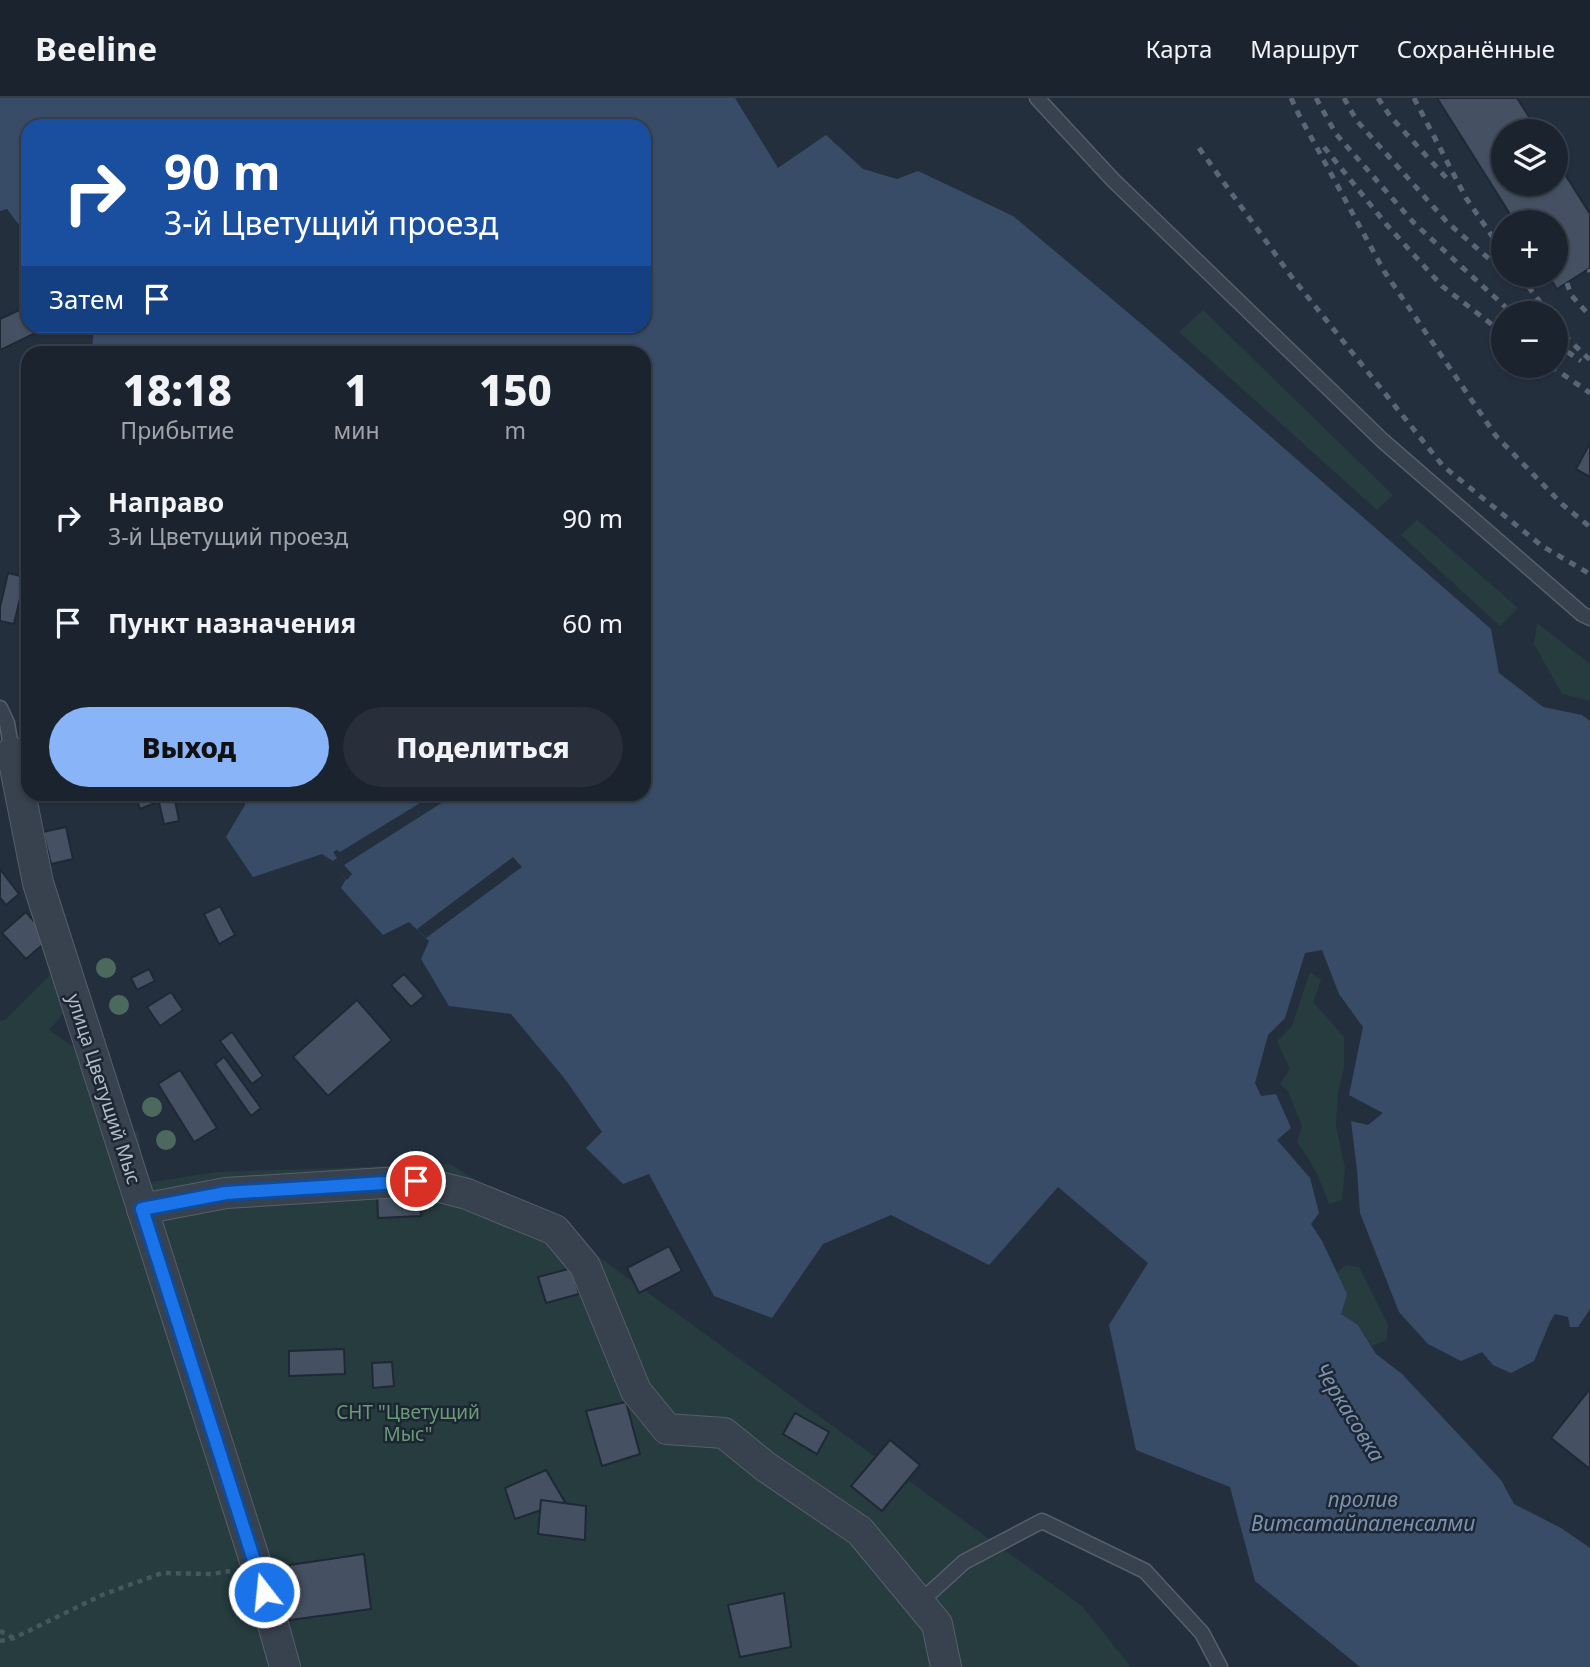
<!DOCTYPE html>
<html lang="ru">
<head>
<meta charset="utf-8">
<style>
	:root { --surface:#1b232e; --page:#282f3a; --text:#f1f3f6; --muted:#a0a4aa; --line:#39404a; --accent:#8ab4f8 }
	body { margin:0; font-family:"Noto Sans",sans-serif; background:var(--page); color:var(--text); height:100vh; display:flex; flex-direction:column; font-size:26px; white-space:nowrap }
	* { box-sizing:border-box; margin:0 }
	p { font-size:23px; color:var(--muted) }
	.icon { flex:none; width:38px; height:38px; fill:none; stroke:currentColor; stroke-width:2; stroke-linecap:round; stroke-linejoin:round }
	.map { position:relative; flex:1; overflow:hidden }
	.sheet { position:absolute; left:21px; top:248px; width:630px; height:455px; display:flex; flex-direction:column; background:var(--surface); border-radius:21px; box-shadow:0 2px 5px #0004,0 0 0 2px var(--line) }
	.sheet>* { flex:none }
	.guide { position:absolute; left:21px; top:21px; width:630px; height:214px; border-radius:21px; box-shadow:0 2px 5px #0004,0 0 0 2px var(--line); background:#1a4fa0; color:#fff; overflow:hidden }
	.controls { position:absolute; left:1491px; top:21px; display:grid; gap:14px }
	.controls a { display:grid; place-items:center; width:77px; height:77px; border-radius:50%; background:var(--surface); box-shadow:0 2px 5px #0004,0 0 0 2px var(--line); font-size:35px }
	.pin { position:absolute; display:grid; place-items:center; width:60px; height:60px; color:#fff; margin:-30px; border:4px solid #fff; border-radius:50%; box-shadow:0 2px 7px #0007 }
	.me { position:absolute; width:77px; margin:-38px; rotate:344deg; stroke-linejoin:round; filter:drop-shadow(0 0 5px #0008) }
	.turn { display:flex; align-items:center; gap:24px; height:147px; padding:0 28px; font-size:32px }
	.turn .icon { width:91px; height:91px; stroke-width:2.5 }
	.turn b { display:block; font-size:49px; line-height:60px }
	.then { display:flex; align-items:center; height:66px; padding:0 28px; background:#0003; gap:14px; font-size:26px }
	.eta { display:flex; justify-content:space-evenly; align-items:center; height:119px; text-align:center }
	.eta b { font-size:42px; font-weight:800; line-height:49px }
	.cta { display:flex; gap:14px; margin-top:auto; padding:14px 28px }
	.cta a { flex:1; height:80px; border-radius:42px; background:var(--accent); color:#111; font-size:28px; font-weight:800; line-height:80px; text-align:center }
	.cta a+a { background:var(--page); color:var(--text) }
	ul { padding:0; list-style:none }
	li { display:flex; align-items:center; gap:21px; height:105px; padding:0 28px }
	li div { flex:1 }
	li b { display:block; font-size:26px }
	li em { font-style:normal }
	header { display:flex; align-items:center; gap:42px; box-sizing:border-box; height:98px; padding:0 35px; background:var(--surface); border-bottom:2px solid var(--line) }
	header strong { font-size:33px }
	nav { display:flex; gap:38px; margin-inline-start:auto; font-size:24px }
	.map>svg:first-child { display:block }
	.green { fill:#263c3f }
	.water { fill:#394c67 }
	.pier { fill:#242f3e }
	.building { fill:#455162; stroke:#1f2835; stroke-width:2 }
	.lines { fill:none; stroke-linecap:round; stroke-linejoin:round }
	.lane-casing { stroke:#565f6c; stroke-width:17 }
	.street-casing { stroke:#565f6c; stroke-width:32 }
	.path { stroke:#44595c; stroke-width:4.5; stroke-dasharray:5 5; stroke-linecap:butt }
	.lane { stroke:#38414e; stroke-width:14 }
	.street { stroke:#38414e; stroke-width:30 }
	.rail { stroke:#5a6575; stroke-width:5; stroke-dasharray:7 7; stroke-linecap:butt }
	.tree { fill:#4b6a5d }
	.route-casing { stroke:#114b97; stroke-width:18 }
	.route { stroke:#1a73e8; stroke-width:12 }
	.labels { text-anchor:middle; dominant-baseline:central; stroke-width:5; stroke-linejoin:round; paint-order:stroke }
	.street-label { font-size:19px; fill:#b4bcc9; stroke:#1d2633 }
	.park-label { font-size:19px; fill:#6b9a76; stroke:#1d2633 }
	.water-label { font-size:21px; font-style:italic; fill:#7c92b1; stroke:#1d2633 }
</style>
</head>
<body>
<header>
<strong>Beeline</strong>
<nav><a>Карта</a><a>Маршрут</a><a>Сохранённые</a></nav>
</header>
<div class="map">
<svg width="1590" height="1569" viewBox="0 0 1590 1569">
	<rect width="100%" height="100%" fill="#242f3e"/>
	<g class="green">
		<path d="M 1203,212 L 1393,397 L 1377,412 L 1179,234 Z"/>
		<path d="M 1417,422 L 1518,510 L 1500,528 L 1401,437 Z"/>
		<path d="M 1537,525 L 1590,566 L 1590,603 L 1562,596 L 1534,546 Z"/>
		<path d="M 57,870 L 77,900 L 49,932 L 93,962 L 108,1028 L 138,1034 L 146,1085 L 217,1074 L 450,1066 L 600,1160 L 1082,1508 L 1131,1569 L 0,1569 L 0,923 L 5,922 Z"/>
		<path d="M 1310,874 L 1321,882 L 1313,904 L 1344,939 L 1344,969 L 1338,995 L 1336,1028 L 1345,1070 L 1342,1102 L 1329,1106 C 1321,1083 1312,1063 1297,1044 L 1302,1028 L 1288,993 L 1280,986 L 1290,971 L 1277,943 L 1292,928 Z"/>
		<path d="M 1346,1167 L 1359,1169 L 1388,1227 L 1386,1242 L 1372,1248 L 1358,1227 L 1341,1216 L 1336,1176 Z"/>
	</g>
	<path class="water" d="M 0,0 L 735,0 L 778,70 L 826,37 L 863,71 L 897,81 L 918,73 L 1013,118 L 1144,228 L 1491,531 L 1499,575 L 1543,609 L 1582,617 L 1590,623 L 1590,1211 L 1578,1229 L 1570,1229 L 1568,1219 L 1555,1216 L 1550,1224 L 1534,1263 L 1511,1275 L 1493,1267 L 1482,1254 L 1461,1263 L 1428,1246 L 1399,1214 L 1360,1115 L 1357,1072 L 1351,1023 L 1368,1027 L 1383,1015 L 1349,997 L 1363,929 L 1339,896 L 1322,852 L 1305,855 L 1285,920 L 1268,937 L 1255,985 L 1261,998 L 1276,996 L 1291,1030 L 1277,1042 L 1310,1080 L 1319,1115 L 1311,1126 L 1322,1143 L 1347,1196 L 1341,1216 L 1358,1227 L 1376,1256 L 1402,1276 L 1501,1382 L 1514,1406 L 1561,1430 L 1590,1450 L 1590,1569 L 1360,1569 L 1255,1483 L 1230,1389 L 1136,1352 L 1109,1227 L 1148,1165 L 1058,1089 L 989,1167 L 891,1117 L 823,1146 L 772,1220 L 714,1198 L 649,1076 L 623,1086 L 586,1050 L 602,1034 L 565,981 L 511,916 L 449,908 L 421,861 L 429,843 L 409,824 L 383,837 L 341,790 L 346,781 L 322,756 L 253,779 L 226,739 L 245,707 L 247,697 L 644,696 L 644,256 L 92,255 L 94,228 L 644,228 L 644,28 L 28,28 L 28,139 L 7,111 L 0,113 Z"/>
	<g class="pier">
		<path d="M 433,697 L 454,697 L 344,767 L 352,776 L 347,782 L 322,756 L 333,763 L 337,760 L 333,754 L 337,752 L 340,754 Z"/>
		<path d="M 513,759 L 522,769 L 426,840 L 417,831 Z"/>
	</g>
	<g class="building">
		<path d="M 1437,0 L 1517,0 L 1538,33 L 1503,33 L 1503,86 L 1556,86 L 1556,62 L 1590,116 L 1590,170 L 1557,191 L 1548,177 L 1556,177 L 1556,124 L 1515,124 Z"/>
		<path d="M 28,208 L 28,228 L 50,228 L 0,252 L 0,221 Z"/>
		<path d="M 1590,345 L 1590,379 L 1576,371 Z"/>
		<path d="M 8,475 L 25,479 L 14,526 L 0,523 L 0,509 Z"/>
		<path d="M 135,696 L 152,696 L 155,705 L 140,711 Z"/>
		<path d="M 174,697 L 179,723 L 164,726 L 158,700 Z"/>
		<path d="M 66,729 L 73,761 L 51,766 L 43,734 Z"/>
		<path d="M 0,771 L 19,796 L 6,807 L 0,800 Z"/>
		<path d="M 220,808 L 235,837 L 219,846 L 204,816 Z"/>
		<path d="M 26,814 L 49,841 L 26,861 L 2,835 Z"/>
		<path d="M 149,871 L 155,883 L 137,892 L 131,880 Z"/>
		<path d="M 404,876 L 424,898 L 411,909 L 391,887 Z"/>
		<path d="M 171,894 L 183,912 L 160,928 L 147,909 Z"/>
		<path d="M 357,902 L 392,942 L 328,998 L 293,959 Z"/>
		<path d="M 232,934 L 263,978 L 252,986 L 220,943 Z"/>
		<path d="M 224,959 L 261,1010 L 251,1018 L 215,966 Z"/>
		<path d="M 180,972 L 217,1030 L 194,1044 L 158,986 Z"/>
		<path d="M 420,1092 L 421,1118 L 378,1120 L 377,1094 Z"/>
		<path d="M 669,1148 L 682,1173 L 639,1195 L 627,1170 Z"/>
		<path d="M 572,1170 L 579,1196 L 546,1205 L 538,1179 Z"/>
		<path d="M 344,1251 L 345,1276 L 289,1278 L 289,1253 Z"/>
		<path d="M 392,1264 L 394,1288 L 373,1290 L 372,1265 Z"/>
		<path d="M 1590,1291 L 1590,1371 L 1551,1340 Z"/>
		<path d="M 626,1304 L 640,1356 L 602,1368 L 586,1313 Z"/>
		<path d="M 795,1315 L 829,1334 L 817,1356 L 783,1336 Z"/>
		<path d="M 890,1342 L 920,1367 L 882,1413 L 851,1388 Z"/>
		<path d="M 546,1372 L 565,1404 L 515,1421 L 505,1390 Z"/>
		<path d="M 541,1402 L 586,1408 L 585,1442 L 538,1436 Z"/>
		<path d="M 364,1456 L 371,1511 L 283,1523 L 276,1469 Z"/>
		<path d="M 784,1495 L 791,1549 L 740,1559 L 728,1507 Z"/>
	</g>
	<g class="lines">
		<defs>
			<g id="lane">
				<path d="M 1037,0 L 1113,82 L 1383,343 L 1582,516 L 1590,520"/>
				<path d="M 0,610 L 7,625 L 12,654"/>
				<path d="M 919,1505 L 964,1464 L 1042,1423 L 1145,1473 L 1202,1535 L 1220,1569"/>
			</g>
			<g id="street">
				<path d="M 12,654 L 38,785 L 257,1469 L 285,1569"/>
				<path d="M 142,1111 L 226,1095 L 416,1083 L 467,1096 L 555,1132 L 585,1168 L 636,1293 L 667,1331 L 724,1335 L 766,1369 L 860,1433 L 937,1526 L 946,1569"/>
			</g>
		</defs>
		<use href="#lane" class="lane-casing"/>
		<use href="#street" class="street-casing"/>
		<g class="path">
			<path d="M 0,1533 L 14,1540"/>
			<path d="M 0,1543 L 14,1540 L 102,1497 L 162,1475 L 212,1476 L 230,1473"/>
		</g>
		<use href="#lane" class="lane"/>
		<use href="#street" class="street"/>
		<g class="rail">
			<path d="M 1291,0 L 1299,17 L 1384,173 L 1496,338 L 1563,407 L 1590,429"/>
			<path d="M 1316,0 L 1336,36 L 1414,125 L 1512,215"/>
			<path d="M 1344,0 L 1357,23 L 1447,124 L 1503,173"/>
			<path d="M 1378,0 L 1390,18 L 1451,85"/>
			<path d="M 1414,0 L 1466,100 L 1503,154"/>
			<path d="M 1324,49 L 1386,126 L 1442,188 L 1503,235"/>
			<path d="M 1199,50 L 1291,178 L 1443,368 L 1542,448 L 1590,476"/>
			<path d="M 1589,171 L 1590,174"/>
			<path d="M 1520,177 L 1548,215"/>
			<path d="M 1567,185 L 1571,197 L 1590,218"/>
			<path d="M 1556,226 L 1564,237 L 1590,262"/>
			<path d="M 1556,246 L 1581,263"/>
			<path d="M 1551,268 L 1590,295"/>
		</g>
	</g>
	<g class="tree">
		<circle cx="106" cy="870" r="10"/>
		<circle cx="119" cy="907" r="10"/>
		<circle cx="152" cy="1009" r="10"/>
		<circle cx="166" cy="1042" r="10"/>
	</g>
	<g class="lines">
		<defs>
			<path id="route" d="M 264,1494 L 142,1111 L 226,1095 L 416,1083"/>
		</defs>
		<use href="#route" class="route-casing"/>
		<use href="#route" class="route"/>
	</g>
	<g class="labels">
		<g class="street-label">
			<text transform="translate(104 991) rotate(72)">улица Цветущий Мыс</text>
		</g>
		<g class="park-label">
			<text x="408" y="1314">СНТ "Цветущий<tspan x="408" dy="22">Мыс"</tspan></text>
		</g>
		<g class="water-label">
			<text transform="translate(1350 1314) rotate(58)">Черкасовка</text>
			<text x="1363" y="1401">пролив<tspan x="1363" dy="24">Витсатайпаленсалми</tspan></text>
		</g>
	</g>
</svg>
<div class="controls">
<a><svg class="icon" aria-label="layers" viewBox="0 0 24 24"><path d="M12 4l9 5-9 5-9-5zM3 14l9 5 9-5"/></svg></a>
<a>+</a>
<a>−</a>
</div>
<div class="pin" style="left:416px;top:1083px;background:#d93025"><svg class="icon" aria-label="arrive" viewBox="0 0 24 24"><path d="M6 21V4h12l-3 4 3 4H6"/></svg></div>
<svg class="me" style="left:264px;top:1494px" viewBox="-20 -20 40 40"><circle r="17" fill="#1a73e8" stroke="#fff" stroke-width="3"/><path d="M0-11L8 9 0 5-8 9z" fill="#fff"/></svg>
<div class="guide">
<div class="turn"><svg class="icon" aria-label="right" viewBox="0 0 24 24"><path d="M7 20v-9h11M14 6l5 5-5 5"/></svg><div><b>90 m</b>3-й Цветущий проезд</div></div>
<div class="then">Затем<svg class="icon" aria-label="arrive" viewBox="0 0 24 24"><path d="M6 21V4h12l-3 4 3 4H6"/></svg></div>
</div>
<section class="sheet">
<div class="eta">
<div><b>18:18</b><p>Прибытие</p></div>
<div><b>1</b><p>мин</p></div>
<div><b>150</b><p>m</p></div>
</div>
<ul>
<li><svg class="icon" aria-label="right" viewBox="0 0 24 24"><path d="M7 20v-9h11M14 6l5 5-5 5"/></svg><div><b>Направо</b><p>3-й Цветущий проезд</p></div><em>90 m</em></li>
<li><svg class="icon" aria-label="arrive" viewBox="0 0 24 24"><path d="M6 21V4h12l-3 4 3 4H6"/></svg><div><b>Пункт назначения</b></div><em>60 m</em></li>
</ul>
<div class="cta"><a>Выход</a><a>Поделиться</a></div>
</section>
</div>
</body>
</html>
